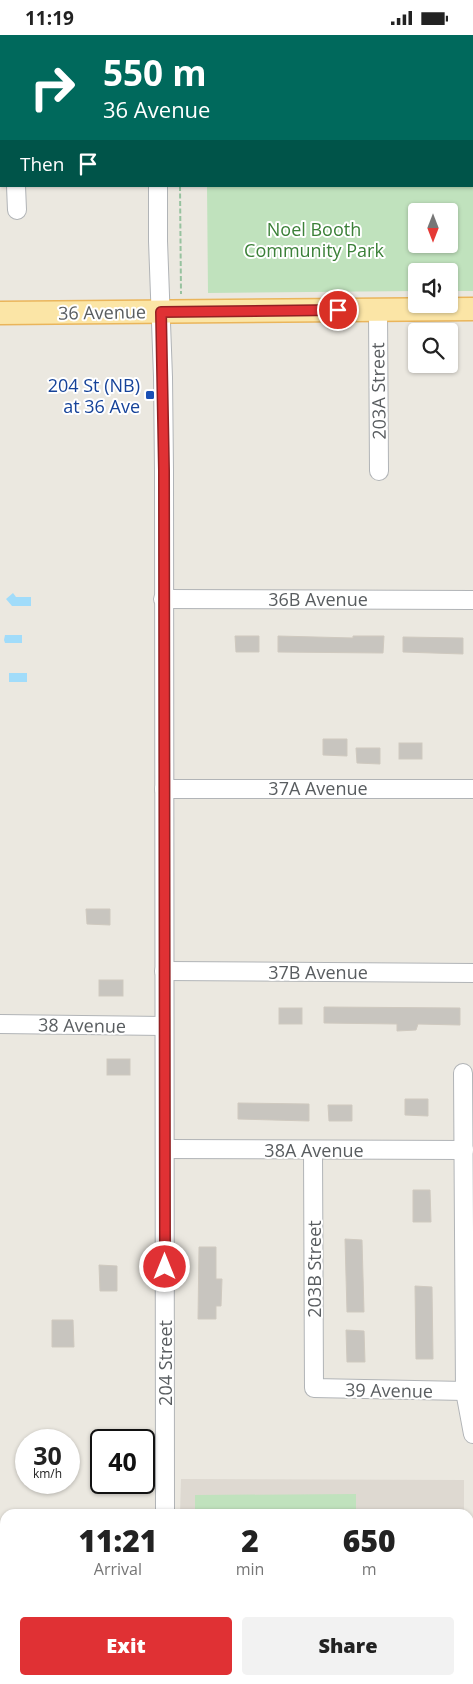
<!DOCTYPE html>
<html lang="en">
<head>
<meta charset="utf-8">
<style>
	:root { --surface:#fff; --page:#f2f2f2; --text:#222; --muted:#767676; --accent:#e03134 }
	body { margin:0; font-family:"Open Sans",sans-serif; background:var(--page); color:var(--text); height:100vh; display:flex; flex-direction:column; font-size:19px; white-space:nowrap }
	* { box-sizing:border-box; margin:0 }
	p { font-size:16px; color:var(--muted) }
	.icon { flex:none; width:28px; height:28px; fill:none; stroke:currentColor; stroke-width:2; stroke-linecap:round; stroke-linejoin:round }
	.map { position:relative; flex:1; overflow:hidden }
	.drawer { position:absolute; left:0px; top:1474px; width:474px; height:176px; display:flex; flex-direction:column; background:var(--surface); border-radius:15px 15px 0 0; box-shadow:0 1px 4px #0004 }
	.drawer>* { flex:none }
	.guide { position:absolute; left:0px; top:0px; width:474px; height:152px; box-shadow:0 1px 4px #0004; background:#00695c; color:#fff; overflow:hidden }
	.needle { width:32px; rotate:180deg }
	.controls { position:absolute; left:408px; top:168px; display:grid; gap:10px }
	.controls a { display:grid; place-items:center; width:50px; height:50px; border-radius:5px; background:var(--surface); box-shadow:0 1px 4px #0004; font-size:25px }
	.speed { position:absolute; left:15px; top:1394px; display:flex; gap:10px; font-size:25px; font-weight:700; text-align:center }
	.speed>* { display:grid; place-content:center; width:65px; height:65px; border-radius:50%; background:var(--surface); box-shadow:0 1px 4px #0004; line-height:1 }
	.speed small { font-size:12px; font-weight:400 }
	.speed .limit { border:2px solid #111; border-radius:8px; background:#fff; color:#111 }
	.pin { position:absolute; display:grid; place-items:center; width:42px; height:42px; color:#fff; margin:-21px; border:2px solid #fff; border-radius:50%; box-shadow:0 1px 5px #0007 }
	.me { position:absolute; width:55px; margin:-28px; rotate:0deg; stroke-linejoin:round; filter:drop-shadow(0 0 4px #0008) }
	.turn { display:flex; align-items:center; gap:18px; height:105px; padding:0 20px; font-size:22px }
	.turn .icon { width:65px; height:65px; stroke-width:2.5 }
	.turn b { display:block; font-size:35px; line-height:42px }
	.then { display:flex; align-items:center; height:48px; padding:0 20px; background:#0003; gap:10px; font-size:19px }
	.eta { display:flex; justify-content:space-evenly; align-items:center; height:85px; text-align:center }
	.eta b { font-size:30px; font-weight:800; line-height:35px }
	.action { display:flex; gap:10px; margin-top:auto; padding:10px 20px }
	.action a { flex:1; height:58px; border-radius:5px; background:var(--accent); color:#fff; font-size:20px; font-weight:800; line-height:58px; text-align:center }
	.action a+a { background:var(--page); color:var(--text) }
	.status { display:flex; justify-content:space-between; align-items:center; height:35px; padding:0 25px; background:var(--surface); direction:ltr }
	.status svg { height:14px; fill:currentColor }
	.map>svg:first-child { display:block }
	.education { fill:#ded9d1 }
	.green { fill:#c0e2bd; fill-rule:evenodd }
	.water { fill:#a1dcfa }
	.building { fill:#c8c5bf; stroke:#cfc9bf }
	.lines { fill:none; stroke-linecap:round; stroke-linejoin:round }
	.minor-casing { stroke:#b1b4b7; stroke-width:20 }
	.major-casing { stroke:#eab55b; stroke-width:25 }
	.path { stroke:#97c29f; stroke-width:2; stroke-dasharray:5 2.5; stroke-linecap:butt }
	.minor { stroke:#fff; stroke-width:18 }
	.major { stroke:#fbe5a6; stroke-width:22 }
	.route-casing { stroke:#922022; stroke-width:12 }
	.route { stroke:#e03134; stroke-width:9 }
	.transit-dot { fill:#1a4fb4; stroke:#fff; stroke-width:2 }
	.labels { text-anchor:middle; dominant-baseline:central; stroke-width:4; stroke-linejoin:round; paint-order:stroke }
	.park-label { font-size:18px; fill:#3b8038; stroke:#fff }
	.street-label { font-size:18px; fill:#595d60; stroke:#fff }
	.transit-label { font-size:18px; fill:#164399; stroke:#fff; text-anchor:end }
</style>
</head>
<body>
<div class="status"><b>11:19</b><svg viewBox="0 0 49 12"><path d="M0 12V9h3v3zM5 12V6h3v6zM10 12V3h3v9zM15 12V0h3v12zM26 1h20v11H26zM47 4h2v5h-2z"/></svg></div>
<div class="map">
<svg width="473" height="1649" viewBox="0 0 473 1649">
	<rect width="100%" height="100%" fill="#ebe8e0"/>
	<g class="education">
		<path d="M 181,1444 L 464,1445 L 464,1479 L 180,1479 Z"/>
		<rect x="180" y="1645" width="283" height="4"/>
	</g>
	<g class="green">
		<path d="M 206,0 L 473,0 L 473,256 L 449,256 L 449,236 L 416,236 L 416,256 L 208,258 L 207,151 L 472,151 L 472,1 ZM 416,176 L 449,176 L 449,209 L 416,209 Z"/>
		<path d="M 356,1459 L 356,1479 L 195,1479 L 195,1460 Z"/>
	</g>
	<g class="water">
		<path d="M 13,558 L 16,562 L 31,562 L 31,571 L 12,571 L 6,564 Z"/>
		<path d="M 5,600 L 22,600 L 22,608 L 5,608 L 4,605 Z"/>
		<rect x="9" y="638" width="18" height="9"/>
	</g>
	<g class="building">
		<path d="M 235,601 L 259,601 L 259,617 L 236,617 Z"/>
		<path d="M 278,601 L 353,603 L 353,601 L 384,601 L 383,618 L 278,617 Z"/>
		<path d="M 403,602 L 463,603 L 463,619 L 403,617 Z"/>
		<path d="M 323,704 L 347,704 L 347,721 L 323,720 Z"/>
		<rect x="399" y="708" width="23" height="16"/>
		<path d="M 356,713 L 380,713 L 380,729 L 357,728 Z"/>
		<path d="M 86,874 L 110,874 L 110,890 L 87,889 Z"/>
		<rect x="99" y="945" width="24" height="16"/>
		<path d="M 324,972 L 460,973 L 460,990 L 418,989 L 416,995 L 397,996 L 397,989 L 324,988 Z"/>
		<rect x="279" y="973" width="23" height="16"/>
		<rect x="107" y="1024" width="23" height="16"/>
		<path d="M 405,1064 L 428,1064 L 428,1081 L 405,1080 Z"/>
		<path d="M 238,1068 L 309,1069 L 309,1086 L 238,1084 Z"/>
		<path d="M 328,1070 L 352,1070 L 352,1086 L 329,1086 Z"/>
		<path d="M 413,1155 L 430,1155 L 431,1187 L 413,1187 Z"/>
		<path d="M 345,1204 L 362,1205 L 364,1277 L 347,1277 Z"/>
		<path d="M 199,1212 L 216,1212 L 216,1244 L 222,1244 L 221,1271 L 216,1271 L 216,1284 L 198,1284 Z"/>
		<path d="M 99,1230 L 117,1231 L 117,1256 L 100,1256 Z"/>
		<path d="M 415,1251 L 432,1252 L 433,1324 L 416,1324 Z"/>
		<path d="M 52,1285 L 73,1285 L 74,1312 L 52,1312 Z"/>
		<path d="M 346,1295 L 364,1296 L 365,1327 L 347,1327 Z"/>
	</g>
	<g class="lines">
		<defs>
			<g id="minor">
				<path d="M 156,1 L 156,0"/>
				<path d="M 0,41 L 1,41"/>
				<path d="M 16,151 L 17,175"/>
				<path d="M 158,151 L 158,206 L 163,342 L 164,436 L 165,1479"/>
				<path d="M 378,275 L 379,436"/>
				<path d="M 163,564 L 473,565"/>
				<path d="M 164,754 L 473,754"/>
				<path d="M 164,936 L 473,938"/>
				<path d="M 0,989 L 164,991"/>
				<path d="M 463,1038 L 465,1356 L 473,1399"/>
				<path d="M 165,1114 L 464,1115"/>
				<path d="M 313,1115 L 314,1353 L 465,1356"/>
				<path d="M 166,1645 L 166,1649"/>
			</g>
			<path id="major" d="M 0,278 L 473,274"/>
		</defs>
		<use href="#minor" class="minor-casing"/>
		<use href="#major" class="major-casing"/>
		<g class="path">
			<path d="M 189,1 L 189,0"/>
			<path d="M 180,151 L 181,259"/>
		</g>
		<use href="#minor" class="minor"/>
		<use href="#major" class="major"/>
	</g>
	<g class="lines">
		<defs>
			<path id="route" d="M 165,1232 L 164,436 L 161,277 L 338,275"/>
		</defs>
		<use href="#route" class="route-casing"/>
		<use href="#route" class="route"/>
	</g>
	<rect class="transit-dot" x="145" y="355" width="10" height="10" rx="2.5"/>
	<g class="labels">
		<g class="park-label">
			<text x="314" y="194">Noel Booth<tspan x="314" dy="21">Community Park</tspan></text>
		</g>
		<g class="street-label">
			<text transform="translate(102 277) rotate(-1)">36 Avenue</text>
			<text transform="translate(378 356) rotate(-91)">203A Street</text>
			<text x="318" y="564">36B Avenue</text>
			<text x="318" y="753">37A Avenue</text>
			<text x="318" y="937">37B Avenue</text>
			<text transform="translate(82 990) rotate(1)">38 Avenue</text>
			<text x="314" y="1115">38A Avenue</text>
			<text transform="translate(314 1234) rotate(-90)">203B Street</text>
			<text transform="translate(165 1328) rotate(-90)">204 Street</text>
			<text transform="translate(389 1355) rotate(1)">39 Avenue</text>
		</g>
		<g class="transit-label">
			<text x="140" y="350">204 St (NB)<tspan x="140" dy="21">at 36 Ave</tspan></text>
		</g>
	</g>
</svg>
<div class="controls">
<a><svg class="needle" viewBox="-14 -14 28 28"><path d="M0-13l5 13h-10z" fill="#e53935"/><path d="M0 13l5-13h-10z" fill="#767676"/></svg></a>
<a><svg class="icon" aria-label="sound" viewBox="0 0 24 24"><path d="M4 9h4l5-4v14l-5-4H4zM17 9q2 3 0 6"/></svg></a>
<a><svg class="icon" aria-label="search" viewBox="0 0 24 24"><circle cx="10" cy="10" r="6"/><path d="M15 15l6 6"/></svg></a>
</div>
<div class="speed"><div>30<small>km/h</small></div><div class="limit">40</div></div>
<div class="pin" style="left:338px;top:275px;background:#d93025"><svg class="icon" aria-label="arrive" viewBox="0 0 24 24"><path d="M6 21V4h12l-3 4 3 4H6"/></svg></div>
<svg class="me" style="left:165px;top:1232px" viewBox="-20 -20 40 40"><circle r="17" fill="#e03134" stroke="#fff" stroke-width="3"/><path d="M0-11L8 9 0 5-8 9z" fill="#fff"/></svg>
<div class="guide">
<div class="turn"><svg class="icon" aria-label="right" viewBox="0 0 24 24"><path d="M7 20v-9h11M14 6l5 5-5 5"/></svg><div><b>550 m</b>36 Avenue</div></div>
<div class="then">Then<svg class="icon" aria-label="arrive" viewBox="0 0 24 24"><path d="M6 21V4h12l-3 4 3 4H6"/></svg></div>
</div>
<section class="drawer">
<div class="eta">
<div><b>11:21</b><p>Arrival</p></div>
<div><b>2</b><p>min</p></div>
<div><b>650</b><p>m</p></div>
</div>
<div class="action"><a>Exit</a><a>Share</a></div>
</section>
</div>
</body>
</html>
